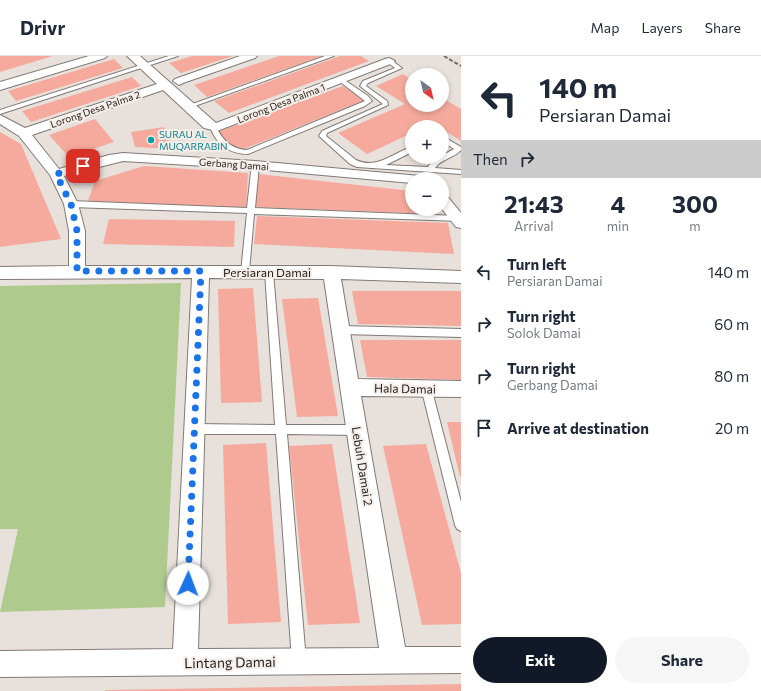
<!DOCTYPE html>
<html lang="en">
<head>
<meta charset="utf-8">
<style>
	:root { --surface:#fff; --page:#f6f6f7; --text:#1f2937; --muted:#747a83; --line:#e0e1e3; --accent:#111827 }
	body { margin:0; font-family:Commissioner,sans-serif; background:var(--page); color:var(--text); height:100vh; display:flex; flex-direction:column; font-size:15px; white-space:nowrap }
	* { box-sizing:border-box; margin:0 }
	p { font-size:13px; color:var(--muted) }
	.icon { flex:none; width:22px; height:22px; fill:none; stroke:currentColor; stroke-width:2; stroke-linecap:round; stroke-linejoin:round }
	.map { position:relative; flex:1; overflow:hidden }
	.panel { display:flex; flex-direction:column; background:var(--surface); width:300px }
	.panel>* { flex:none }
	.top-card { background:#fff; color:var(--text); overflow:hidden }
	.needle { width:26px; rotate:146deg }
	.buttons { position:absolute; left:405px; top:12px; display:grid; gap:8px }
	.buttons a { display:grid; place-items:center; width:44px; height:44px; border-radius:50%; background:var(--surface); box-shadow:0 2px 6px #0003; font-size:20px }
	.pin { position:absolute; display:grid; place-items:center; width:34px; height:34px; color:#fff; margin:-17px; border-radius:8px; box-shadow:0 2px 6px #0006 }
	.me { position:absolute; width:44px; margin:-22px; rotate:2deg; stroke-linejoin:round; filter:drop-shadow(0 0 3px #0008) }
	.turn { display:flex; align-items:center; gap:14px; height:84px; padding:0 12px; font-size:18px }
	.turn .icon { width:52px; height:52px; stroke-width:2.5 }
	.turn b { display:block; font-size:28px; line-height:34px }
	.then { display:flex; align-items:center; height:38px; padding:0 12px; background:#0003; gap:8px; font-size:15px }
	.eta { display:flex; justify-content:space-evenly; align-items:center; height:68px; text-align:center }
	.eta b { font-size:24px; font-weight:700; line-height:28px }
	.button { display:flex; gap:8px; margin-top:auto; padding:8px 12px }
	.button a { flex:1; height:46px; border-radius:24px; background:var(--accent); color:#fff; font-size:16px; font-weight:700; line-height:46px; text-align:center }
	.button a+a { background:var(--page); color:var(--text) }
	ul { padding:0; list-style:none }
	li { display:flex; align-items:center; gap:12px; height:52px; padding:0 12px }
	li div { flex:1 }
	li b { display:block; font-size:15px }
	li em { font-style:normal }
	header { display:flex; align-items:center; gap:24px; box-sizing:border-box; height:56px; padding:0 20px; background:var(--surface); border-bottom:1px solid var(--line) }
	header strong { font-size:19px }
	nav { display:flex; gap:22px; margin-inline-start:auto; font-size:14px }
	main { display:flex; flex:1; min-height:0 }
	.map>svg:first-child { display:block }
	.green { fill:#aecb8d }
	.building { fill:#f6aa9d }
	.lines { fill:none; stroke-linecap:round; stroke-linejoin:round }
	.lane-casing { stroke:#817a75; stroke-width:2 }
	.street-casing { stroke:#817a75; stroke-width:2 }
	.lane { fill:#fff; fill-rule:evenodd }
	.street { fill:#fff; fill-rule:evenodd }
	.rail { stroke:#726d6b; stroke-width:2; stroke-dasharray:4 2; stroke-linecap:butt }
	.route { stroke:#1a73e8; stroke-width:7; stroke-dasharray:0 12.6 }
	.culture-dot { fill:#0f9aa8; stroke:#f5ede8; stroke-width:1.5 }
	.labels { text-anchor:middle; dominant-baseline:central; stroke-width:4; stroke-linejoin:round; paint-order:stroke }
	.far-street-label { font-size:10px; fill:#221f1e; stroke:#f5ede8 }
	.far-culture-label { font-size:10px; fill:#0d838f; stroke:#f5ede8; text-anchor:start }
	.street-label { font-size:12px; fill:#221f1e; stroke:#f5ede8 }
	.near-street-label { font-size:14px; fill:#221f1e; stroke:#f5ede8 }
</style>
</head>
<body>
<header>
<strong>Drivr</strong>
<nav><a>Map</a><a>Layers</a><a>Share</a></nav>
</header>
<main>
<div class="map">
<svg width="461" height="635" viewBox="0 0 461 635">
	<rect width="100%" height="100%" fill="#e7e0db"/>
	<path class="green" d="M 181,227 L 165,551 L 0,556 L 18,473 L 0,473 L 0,230 Z"/>
	<g class="building">
		<path d="M 0,0 L 53,0 L 0,16 Z"/>
		<path d="M 192,0 L 233,0 L 181,17 L 169,7 Z"/>
		<path d="M 279,0 L 322,0 L 207,41 L 194,29 Z"/>
		<path d="M 340,0 L 361,0 L 369,5 L 229,57 L 214,45 Z"/>
		<path d="M 114,3 L 123,12 L 16,45 L 8,35 Z"/>
		<path d="M 403,18 L 412,24 L 412,49 L 442,49 L 442,42 L 461,53 L 461,85 L 442,73 L 442,71 L 433,67 L 425,71 L 412,71 L 412,77 L 367,98 L 338,77 L 405,48 L 376,30 Z"/>
		<path d="M 132,21 L 141,30 L 31,66 L 22,55 Z"/>
		<path d="M 343,30 L 365,44 L 239,95 L 217,76 Z"/>
		<path d="M 95,63 L 114,86 L 69,101 L 49,79 Z"/>
		<path d="M 164,71 L 172,93 L 135,91 L 131,76 Z"/>
		<path d="M 0,76 L 21,88 L 61,183 L 0,191 Z"/>
		<path d="M 144,110 L 248,117 L 246,153 L 88,145 L 95,125 Z"/>
		<path d="M 258,118 L 412,135 L 412,153 L 431,153 L 435,158 L 255,151 Z"/>
		<path d="M 257,160 L 448,167 L 454,198 L 254,188 Z"/>
		<path d="M 109,163 L 235,165 L 234,191 L 103,188 Z"/>
		<path d="M 253,232 L 262,346 L 221,347 L 218,233 Z"/>
		<path d="M 352,235 L 461,235 L 461,270 L 358,268 Z"/>
		<path d="M 318,242 L 338,360 L 297,361 L 282,243 Z"/>
		<path d="M 360,284 L 461,284 L 461,324 L 367,321 Z"/>
		<path d="M 447,366 L 461,366 L 461,421 L 460,421 Z"/>
		<path d="M 266,387 L 281,566 L 228,568 L 223,389 Z"/>
		<path d="M 332,388 L 360,567 L 308,569 L 289,390 Z"/>
		<path d="M 426,388 L 461,517 L 461,568 L 422,569 L 383,390 Z"/>
		<path d="M 461,628 L 461,635 L 105,635 L 105,634 Z"/>
	</g>
	<g class="lines">
		<defs>
			<g id="lane">
				<path d="M 169,0 L 178,0 L 0,58 L 0,54 Z"/>
				<path d="M 325,0 L 334,0 L 192,51 L 187,50 Z"/>
				<path d="M 387,4 L 391,4 L 402,12 L 368,27 L 366,30 L 387,45 L 388,49 L 327,77 L 326,80 L 356,104 C 377,114 392,97 412,91 L 412,96 L 386,109 L 428,111 L 432,105 L 454,93 L 442,85 L 442,80 L 444,81 L 461,91 L 461,94 C 454,102 441,103 435,112 L 461,114 L 461,118 L 357,111 L 350,108 L 319,80 L 322,75 L 383,48 L 360,30 L 363,25 L 395,12 L 387,6 Z"/>
				<path d="M 339,23 L 343,23 L 368,40 L 372,45 L 365,50 L 248,98 C 230,98 215,88 210,70 L 215,69 C 222,83 230,93 247,94 L 365,45 L 339,25 Z"/>
				<path d="M 252,107 L 255,107 L 259,109 L 255,152 L 458,160 L 461,161 L 461,165 L 254,158 L 249,216 L 245,219 L 241,216 L 247,157 L 71,151 L 67,148 L 71,145 L 247,152 Z"/>
				<path d="M 269,213 L 273,216 L 286,369 L 357,369 L 361,371 L 362,374 L 361,377 L 357,379 L 287,378 L 306,605 L 304,610 L 299,612 L 294,610 L 292,605 L 276,378 L 194,378 L 190,376 L 189,373 L 190,370 L 194,368 L 275,369 L 265,216 Z"/>
				<path d="M 341,270 L 461,273 L 461,281 L 341,278 L 336,274 Z"/>
				<path d="M 426,327 L 430,328 L 431,331 L 461,446 L 461,475 L 457,473 L 455,469 L 421,331 L 422,328 Z"/>
			</g>
			<g id="street">
				<path d="M 89,0 L 107,0 L 105,2 L 0,34 L 0,26 Z"/>
				<path d="M 127,0 L 140,0 L 216,67 L 385,3 L 389,2 L 395,5 L 393,7 L 217,75 L 204,72 L 163,34 L 32,79 L 59,113 L 109,99 L 123,97 L 255,105 L 420,120 L 422,123 L 412,123 L 412,127 L 255,113 L 123,105 L 64,120 L 78,148 L 85,175 L 85,210 L 331,210 L 461,215 L 461,227 L 341,223 L 358,323 L 461,325 L 461,341 L 361,340 L 405,591 L 461,591 L 461,617 L 0,621 L 0,595 L 173,593 L 192,222 L 0,223 L 0,211 L 69,210 L 69,175 L 64,148 L 50,119 L 19,80 L 0,68 L 0,59 L 25,72 L 157,28 ZM 209,222 L 324,223 L 379,592 L 198,593 Z"/>
				<path d="M 240,0 L 257,0 L 255,2 L 183,27 L 179,29 L 173,25 L 175,23 Z"/>
				<path d="M 442,138 L 447,140 L 461,157 L 461,172 L 456,171 L 442,153 Z"/>
			</g>
		</defs>
		<use href="#lane" class="lane-casing"/>
		<use href="#street" class="street-casing"/>
		<use href="#lane" class="lane"/>
		<use href="#street" class="street"/>
		<path class="rail" d="M 444,0 L 461,10"/>
	</g>
	<g class="lines">
		<path class="route" d="M 83,110 L 56,118 L 71,148 L 77,175 L 77,215 L 201,215 L 188,528"/>
	</g>
	<circle class="culture-dot" cx="151" cy="84" r="4"/>
	<g class="labels">
		<g class="far-street-label">
			<text transform="translate(281 47) rotate(-21)">Lorong Desa Palma 1</text>
			<text transform="translate(95 53) rotate(-19)">Lorong Desa Palma 2</text>
			<text transform="translate(234 108) rotate(4)">Gerbang Damai</text>
		</g>
		<g class="far-culture-label">
			<text x="159" y="78">SURAU AL<tspan x="159" dy="12">MUQARRABIN</tspan></text>
		</g>
		<g class="street-label">
			<text x="267" y="216">Persiaran Damai</text>
			<text transform="translate(405 332) rotate(1)">Hala Damai</text>
			<text transform="translate(363 410) rotate(81)">Lebuh Damai 2</text>
		</g>
		<g class="near-street-label">
			<text transform="translate(230 606) rotate(-1)">Lintang Damai</text>
		</g>
	</g>
</svg>
<div class="buttons">
<a><svg class="needle" viewBox="-14 -14 28 28"><path d="M0-13l5 13h-10z" fill="#e53935"/><path d="M0 13l5-13h-10z" fill="#747a83"/></svg></a>
<a>+</a>
<a>−</a>
</div>
<div class="pin" style="left:83px;top:110px;background:#d93025"><svg class="icon" aria-label="arrive" viewBox="0 0 24 24"><path d="M6 21V4h12l-3 4 3 4H6"/></svg></div>
<svg class="me" style="left:188px;top:528px" viewBox="-20 -20 40 40"><circle r="19" fill="#fff"/><path d="M0-13L10 11 0 6-10 11z" fill="#1a73e8"/></svg>
</div>
<section class="panel">
<div class="top-card">
<div class="turn"><svg class="icon" aria-label="left" viewBox="0 0 24 24"><path d="M17 20v-9H6M10 6l-5 5 5 5"/></svg><div><b>140 m</b>Persiaran Damai</div></div>
<div class="then">Then<svg class="icon" aria-label="right" viewBox="0 0 24 24"><path d="M7 20v-9h11M14 6l5 5-5 5"/></svg></div>
</div>
<div class="eta">
<div><b>21:43</b><p>Arrival</p></div>
<div><b>4</b><p>min</p></div>
<div><b>300</b><p>m</p></div>
</div>
<ul>
<li><svg class="icon" aria-label="left" viewBox="0 0 24 24"><path d="M17 20v-9H6M10 6l-5 5 5 5"/></svg><div><b>Turn left</b><p>Persiaran Damai</p></div><em>140 m</em></li>
<li><svg class="icon" aria-label="right" viewBox="0 0 24 24"><path d="M7 20v-9h11M14 6l5 5-5 5"/></svg><div><b>Turn right</b><p>Solok Damai</p></div><em>60 m</em></li>
<li><svg class="icon" aria-label="right" viewBox="0 0 24 24"><path d="M7 20v-9h11M14 6l5 5-5 5"/></svg><div><b>Turn right</b><p>Gerbang Damai</p></div><em>80 m</em></li>
<li><svg class="icon" aria-label="arrive" viewBox="0 0 24 24"><path d="M6 21V4h12l-3 4 3 4H6"/></svg><div><b>Arrive at destination</b></div><em>20 m</em></li>
</ul>
<div class="button"><a>Exit</a><a>Share</a></div>
</section>
</main>
</body>
</html>
